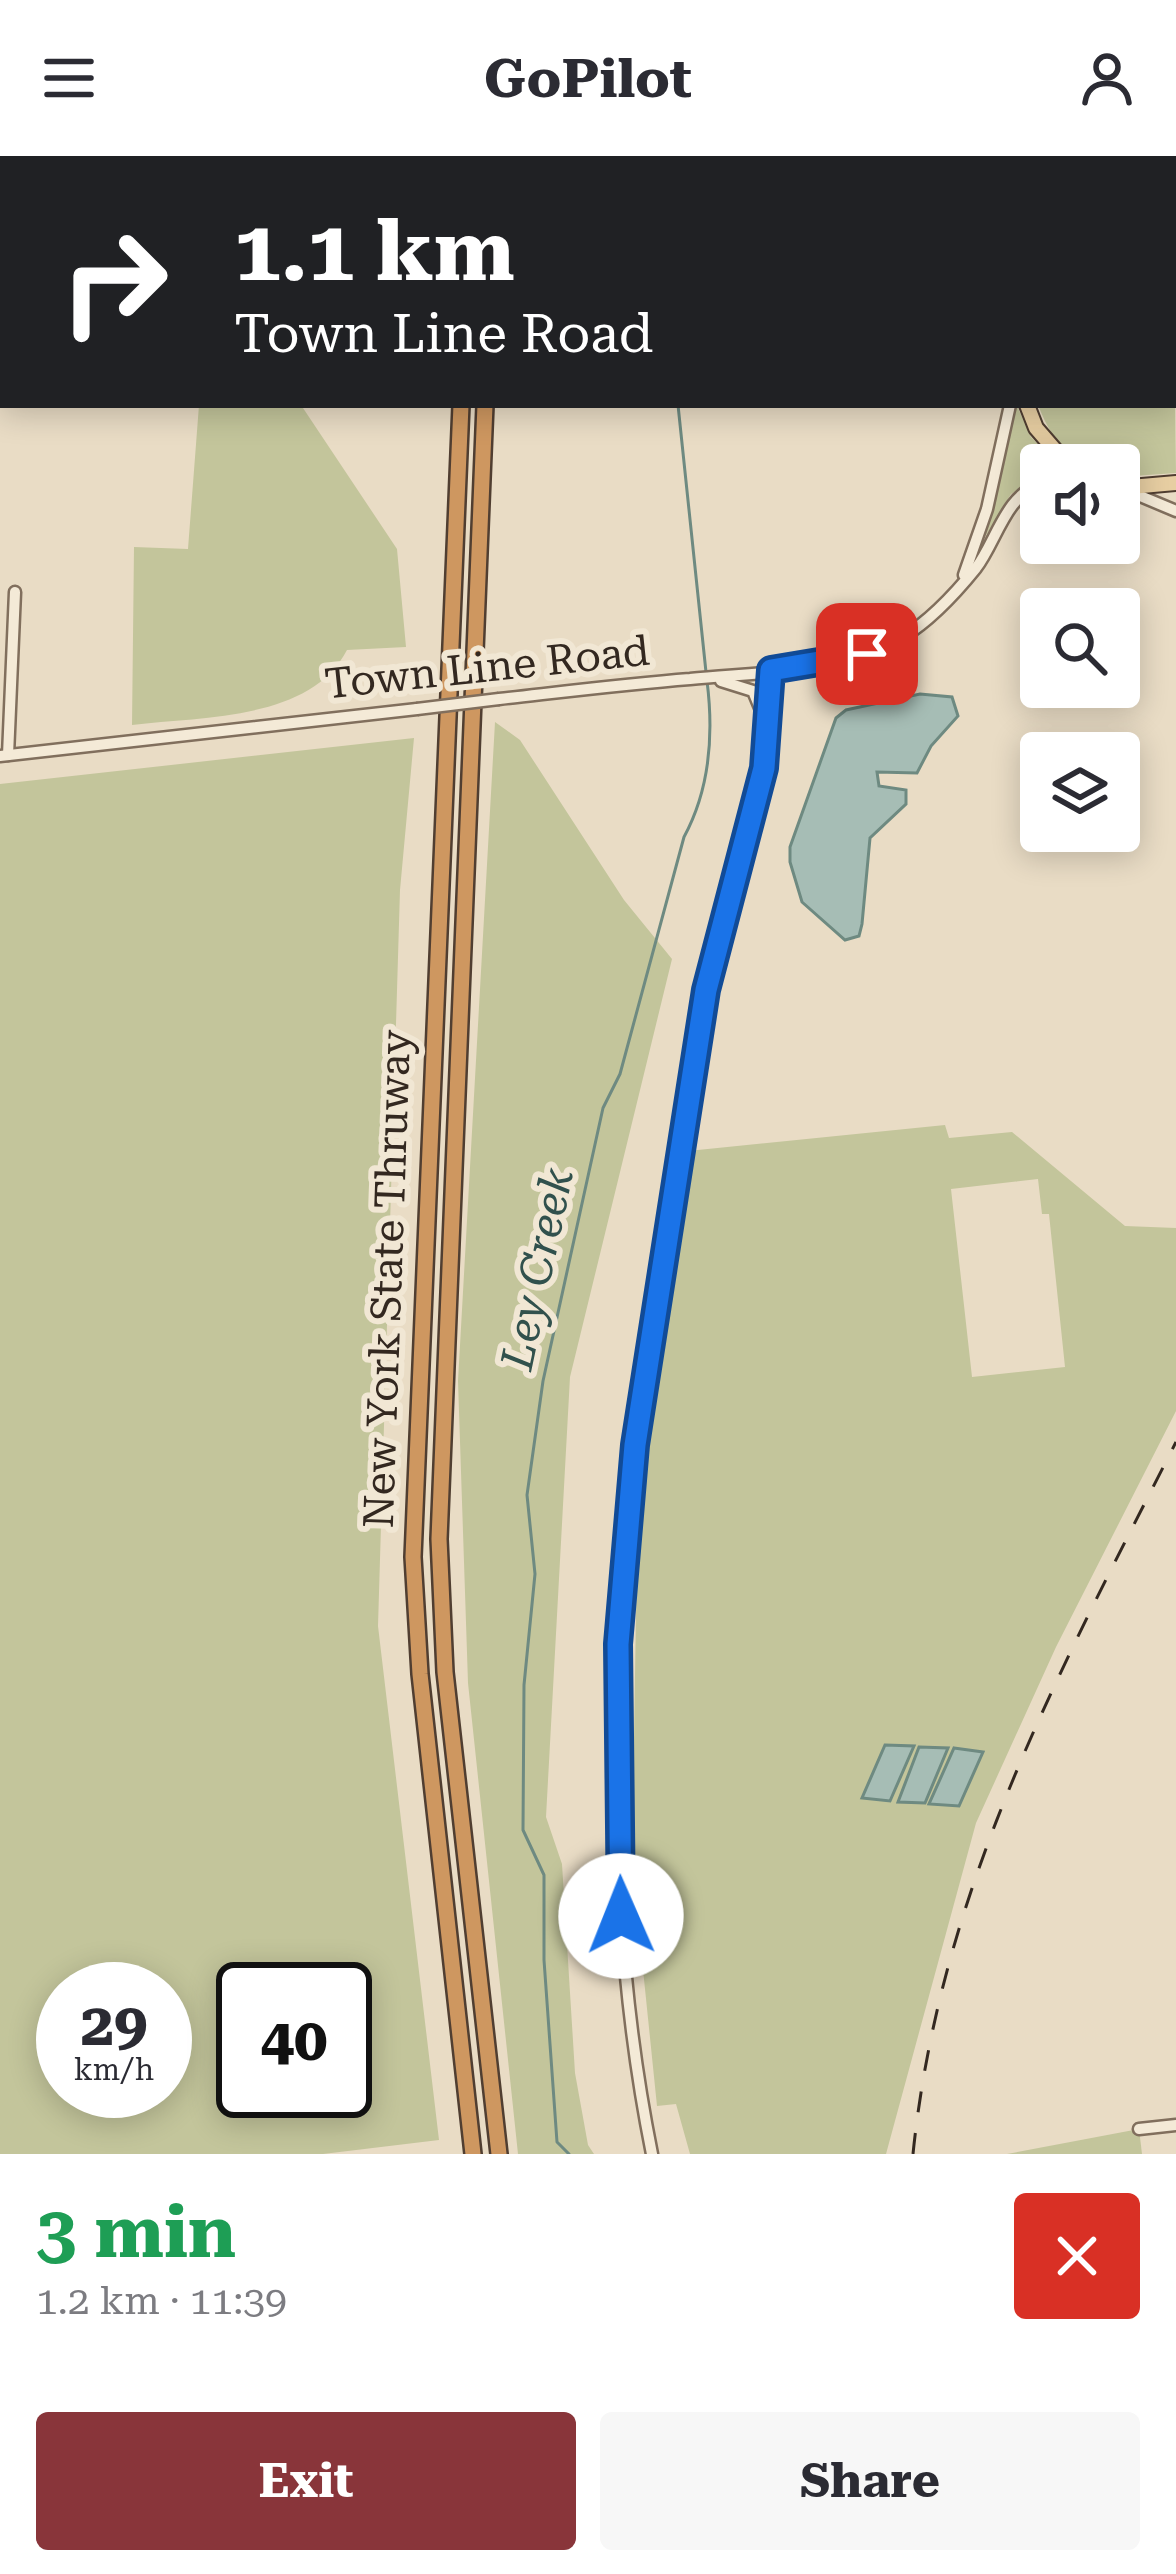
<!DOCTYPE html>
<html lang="en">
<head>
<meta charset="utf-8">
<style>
	:root { --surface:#fff; --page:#f7f7f7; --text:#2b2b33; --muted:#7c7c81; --accent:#89353a }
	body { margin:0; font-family:"Roboto Serif",serif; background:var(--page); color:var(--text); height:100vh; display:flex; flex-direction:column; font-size:45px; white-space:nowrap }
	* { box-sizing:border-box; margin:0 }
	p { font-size:39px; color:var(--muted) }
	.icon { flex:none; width:66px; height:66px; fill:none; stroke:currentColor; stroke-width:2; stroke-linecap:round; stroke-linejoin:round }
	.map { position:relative; height:1998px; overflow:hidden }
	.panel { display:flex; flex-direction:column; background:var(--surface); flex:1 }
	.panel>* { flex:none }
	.hud { position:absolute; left:0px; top:0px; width:1176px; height:252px; box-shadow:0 6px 30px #0003; background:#202124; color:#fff; overflow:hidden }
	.tools { position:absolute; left:1020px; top:288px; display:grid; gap:24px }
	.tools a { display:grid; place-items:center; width:120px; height:120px; border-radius:12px; background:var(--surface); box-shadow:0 6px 30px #0003; font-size:60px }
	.speed { position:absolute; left:36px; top:1806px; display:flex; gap:24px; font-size:60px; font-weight:700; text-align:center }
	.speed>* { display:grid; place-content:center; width:156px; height:156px; border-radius:50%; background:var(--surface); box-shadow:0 6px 30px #0003; line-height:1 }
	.speed small { font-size:30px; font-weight:400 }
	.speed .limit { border:6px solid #111; border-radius:18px; background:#fff; color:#111 }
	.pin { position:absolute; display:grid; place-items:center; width:102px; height:102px; color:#fff; margin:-51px; border-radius:24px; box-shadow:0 6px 18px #0006 }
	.me { position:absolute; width:132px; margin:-66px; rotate:359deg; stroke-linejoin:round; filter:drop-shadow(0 0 9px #0008) }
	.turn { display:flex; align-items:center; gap:42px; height:252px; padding:0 36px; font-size:54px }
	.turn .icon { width:156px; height:156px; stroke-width:2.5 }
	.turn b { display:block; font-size:84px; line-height:102px }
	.round { display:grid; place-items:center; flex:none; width:126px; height:126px; border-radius:12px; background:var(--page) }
	.head { display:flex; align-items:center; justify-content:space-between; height:204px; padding:0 36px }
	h1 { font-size:72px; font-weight:700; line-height:90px; color:#1e9e55 }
	.button { display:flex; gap:24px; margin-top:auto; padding:24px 36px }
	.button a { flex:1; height:138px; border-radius:12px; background:var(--accent); color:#fff; font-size:48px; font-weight:700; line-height:138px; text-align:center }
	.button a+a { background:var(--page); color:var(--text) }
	header { display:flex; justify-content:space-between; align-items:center; height:156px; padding:0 36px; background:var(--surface); font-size:54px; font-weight:700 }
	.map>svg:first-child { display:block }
	.green { fill:#c3c59b; fill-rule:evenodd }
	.water { fill:#a6bdb5; stroke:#6e8a81; stroke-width:3 }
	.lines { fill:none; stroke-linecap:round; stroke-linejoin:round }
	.stream { stroke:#6e8a81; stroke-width:3 }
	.minor-casing { stroke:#816f5d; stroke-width:15 }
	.major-casing { stroke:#503e31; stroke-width:18 }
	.highway-casing { stroke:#503e31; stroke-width:20 }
	.minor { stroke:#f4ead7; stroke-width:10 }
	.major { stroke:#e7cea2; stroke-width:14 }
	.highway { stroke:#ce9760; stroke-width:15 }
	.rail { stroke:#332820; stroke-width:3; stroke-dasharray:21 21; stroke-linecap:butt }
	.minor-bridge-casing { stroke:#816f5d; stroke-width:15; stroke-linecap:butt }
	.minor-bridge { stroke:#f4ead7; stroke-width:10 }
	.route-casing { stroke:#114b97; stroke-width:30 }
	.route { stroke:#1a73e8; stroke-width:21 }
	.labels { text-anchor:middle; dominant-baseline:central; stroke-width:12; stroke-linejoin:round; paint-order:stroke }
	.street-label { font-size:42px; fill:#332820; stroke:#f1e7d4 }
	.water-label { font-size:45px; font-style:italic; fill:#31514d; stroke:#f1e7d4 }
</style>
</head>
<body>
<header><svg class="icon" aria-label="menu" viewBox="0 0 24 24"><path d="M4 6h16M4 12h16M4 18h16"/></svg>GoPilot<svg class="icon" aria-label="person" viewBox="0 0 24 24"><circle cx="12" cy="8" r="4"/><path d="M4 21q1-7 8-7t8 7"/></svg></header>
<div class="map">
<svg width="1176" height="1998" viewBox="0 0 1176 1998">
	<rect width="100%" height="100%" fill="#e9dcc5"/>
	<g class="green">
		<path d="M 1173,115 L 1176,317 L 1119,321 L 1119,309 C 1073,309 1055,292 1038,249 L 1173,249 Z"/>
		<path d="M 199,249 L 301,249 L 397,393 L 406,491 L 347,494 C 310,565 203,560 132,569 L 134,391 L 188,393 Z"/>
		<path d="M 1017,250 L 1031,281 L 1058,309 L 1041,309 L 1041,321 L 1011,338 L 985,381 Z"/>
		<path d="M 495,566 L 520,584 L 624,744 L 672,803 L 570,1221 L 546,1661 L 562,1708 L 575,1917 L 588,1989 L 594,1998 L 518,1998 L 468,1527 L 458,1225 Z"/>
		<path d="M 414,582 L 400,734 L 378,1470 L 439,1984 L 323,1998 L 0,1998 L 0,628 ZM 63,1833 L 165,1833 L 165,1935 L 63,1935 ZM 243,1833 L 345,1833 L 345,1935 L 243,1935 Z"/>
		<path d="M 945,969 L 949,982 L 1012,976 L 1125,1070 L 1176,1072 L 1176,1255 L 1056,1491 L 976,1667 L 886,1998 L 690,1998 L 676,1948 L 657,1950 L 632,1706 L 638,1334 L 688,995 ZM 1038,1023 L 1042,1058 L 1049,1058 L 1065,1211 L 972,1221 L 951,1033 Z"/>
		<path d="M 1139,1973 L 1142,1998 L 1007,1998 Z"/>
	</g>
	<g class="water">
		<path d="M 920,538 L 952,541 L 958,560 L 931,590 L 917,617 L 877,616 L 879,630 L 906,634 L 906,648 L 870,682 L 862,768 L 859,780 L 845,784 L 802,746 L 790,706 L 790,691 L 836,562 L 846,554 Z"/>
		<path d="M 885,1589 L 914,1590 L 890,1645 L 862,1642 Z"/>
		<path d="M 919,1591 L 948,1592 L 925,1647 L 898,1646 Z"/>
		<path d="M 954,1592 L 983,1596 L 959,1650 L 929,1648 Z"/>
	</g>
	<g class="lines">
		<g class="stream">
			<path d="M 651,0 L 651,3"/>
			<path d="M 678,249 L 706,516"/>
			<path d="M 569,1998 L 557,1986 L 544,1804 L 544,1719 L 523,1674 L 524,1529 L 535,1418 L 527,1339 L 543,1225 L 603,952 L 620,918 L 684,681 C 710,633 714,580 707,525"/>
		</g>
		<defs>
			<g id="minor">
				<path d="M 19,0 L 19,3"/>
				<path d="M 353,3 L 353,0"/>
				<path d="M 963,3 L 964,0"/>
				<path d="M 0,208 L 3,208"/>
				<path d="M 1126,334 L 1176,355"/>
				<path d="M 964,419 L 987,353 L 1010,249"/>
				<path d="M 721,525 L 753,535 L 765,564"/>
				<path d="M 499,543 C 562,536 626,528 690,523 C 758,516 843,518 903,481 C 931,464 955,438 976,412 C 996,386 1006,338 1041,328"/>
				<path d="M 8,599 L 15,436"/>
				<path d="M 0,600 L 417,553"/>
				<path d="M 1139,1973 L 1176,1969"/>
				<path d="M 652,1998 C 576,1621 635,1234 701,860 C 714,785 742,714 758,640 C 768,599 769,556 771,514"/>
			</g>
			<g id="major">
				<path d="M 1039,0 L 1039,3"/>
				<path d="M 1059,0 L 1060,3"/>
				<path d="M 1101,0 L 1103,3"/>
				<path d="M 1173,71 L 1176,73"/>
				<path d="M 1173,103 L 1176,104"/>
				<path d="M 1027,249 L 1036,272 L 1068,309"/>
				<path d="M 1119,332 L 1176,327"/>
			</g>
			<g id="highway">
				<path d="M 472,3 L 472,0"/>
				<path d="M 496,3 L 497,0"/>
				<path d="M 461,249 L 413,1401 L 420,1518 L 473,1998"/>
				<path d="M 485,249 L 439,1383 L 445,1516 L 499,1998"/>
			</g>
		</defs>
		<use href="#minor" class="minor-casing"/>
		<use href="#major" class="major-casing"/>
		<use href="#highway" class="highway-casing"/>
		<use href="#minor" class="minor"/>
		<use href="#major" class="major"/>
		<use href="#highway" class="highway"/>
		<path class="rail" d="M 913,1998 C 940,1734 1058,1518 1176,1286"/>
		<defs>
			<path id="minor-bridge" d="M 417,553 L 499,543"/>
		</defs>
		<use href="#minor-bridge" class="minor-bridge-casing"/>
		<use href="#minor-bridge" class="minor-bridge"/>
	</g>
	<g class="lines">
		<defs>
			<path id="route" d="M 621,1760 L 618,1488 L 635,1289 L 706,834 L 764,612 L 771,514 L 867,498"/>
		</defs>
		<use href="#route" class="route-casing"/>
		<use href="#route" class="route"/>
	</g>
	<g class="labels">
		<g class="street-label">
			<text transform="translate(487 511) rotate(-6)">Town Line Road</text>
			<text transform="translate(387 1123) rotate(-88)">New York State Thruway</text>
		</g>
		<g class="water-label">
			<text transform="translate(537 1113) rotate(-78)">Ley Creek</text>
		</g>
	</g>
</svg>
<div class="tools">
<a><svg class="icon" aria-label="sound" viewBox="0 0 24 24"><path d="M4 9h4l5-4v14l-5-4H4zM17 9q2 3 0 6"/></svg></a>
<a><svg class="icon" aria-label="search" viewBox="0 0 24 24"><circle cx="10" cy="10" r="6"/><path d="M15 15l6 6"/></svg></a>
<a><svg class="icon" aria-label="layers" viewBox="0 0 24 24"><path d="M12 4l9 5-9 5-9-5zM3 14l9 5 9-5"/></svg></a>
</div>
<div class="speed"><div>29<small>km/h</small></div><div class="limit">40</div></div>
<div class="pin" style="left:867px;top:498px;background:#d93025"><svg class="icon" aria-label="arrive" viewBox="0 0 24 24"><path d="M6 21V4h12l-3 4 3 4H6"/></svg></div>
<svg class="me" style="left:621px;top:1760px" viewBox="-20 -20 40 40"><circle r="19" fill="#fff"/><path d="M0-13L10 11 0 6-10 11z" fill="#1a73e8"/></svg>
<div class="hud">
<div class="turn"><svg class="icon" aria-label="right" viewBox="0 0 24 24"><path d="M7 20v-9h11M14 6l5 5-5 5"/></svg><div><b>1.1 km</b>Town Line Road</div></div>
</div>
</div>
<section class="panel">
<div class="head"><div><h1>3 min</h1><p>1.2 km · 11:39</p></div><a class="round" style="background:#d93025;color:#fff"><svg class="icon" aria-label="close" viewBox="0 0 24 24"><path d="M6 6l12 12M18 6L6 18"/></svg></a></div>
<div class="button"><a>Exit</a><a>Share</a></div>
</section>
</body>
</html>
